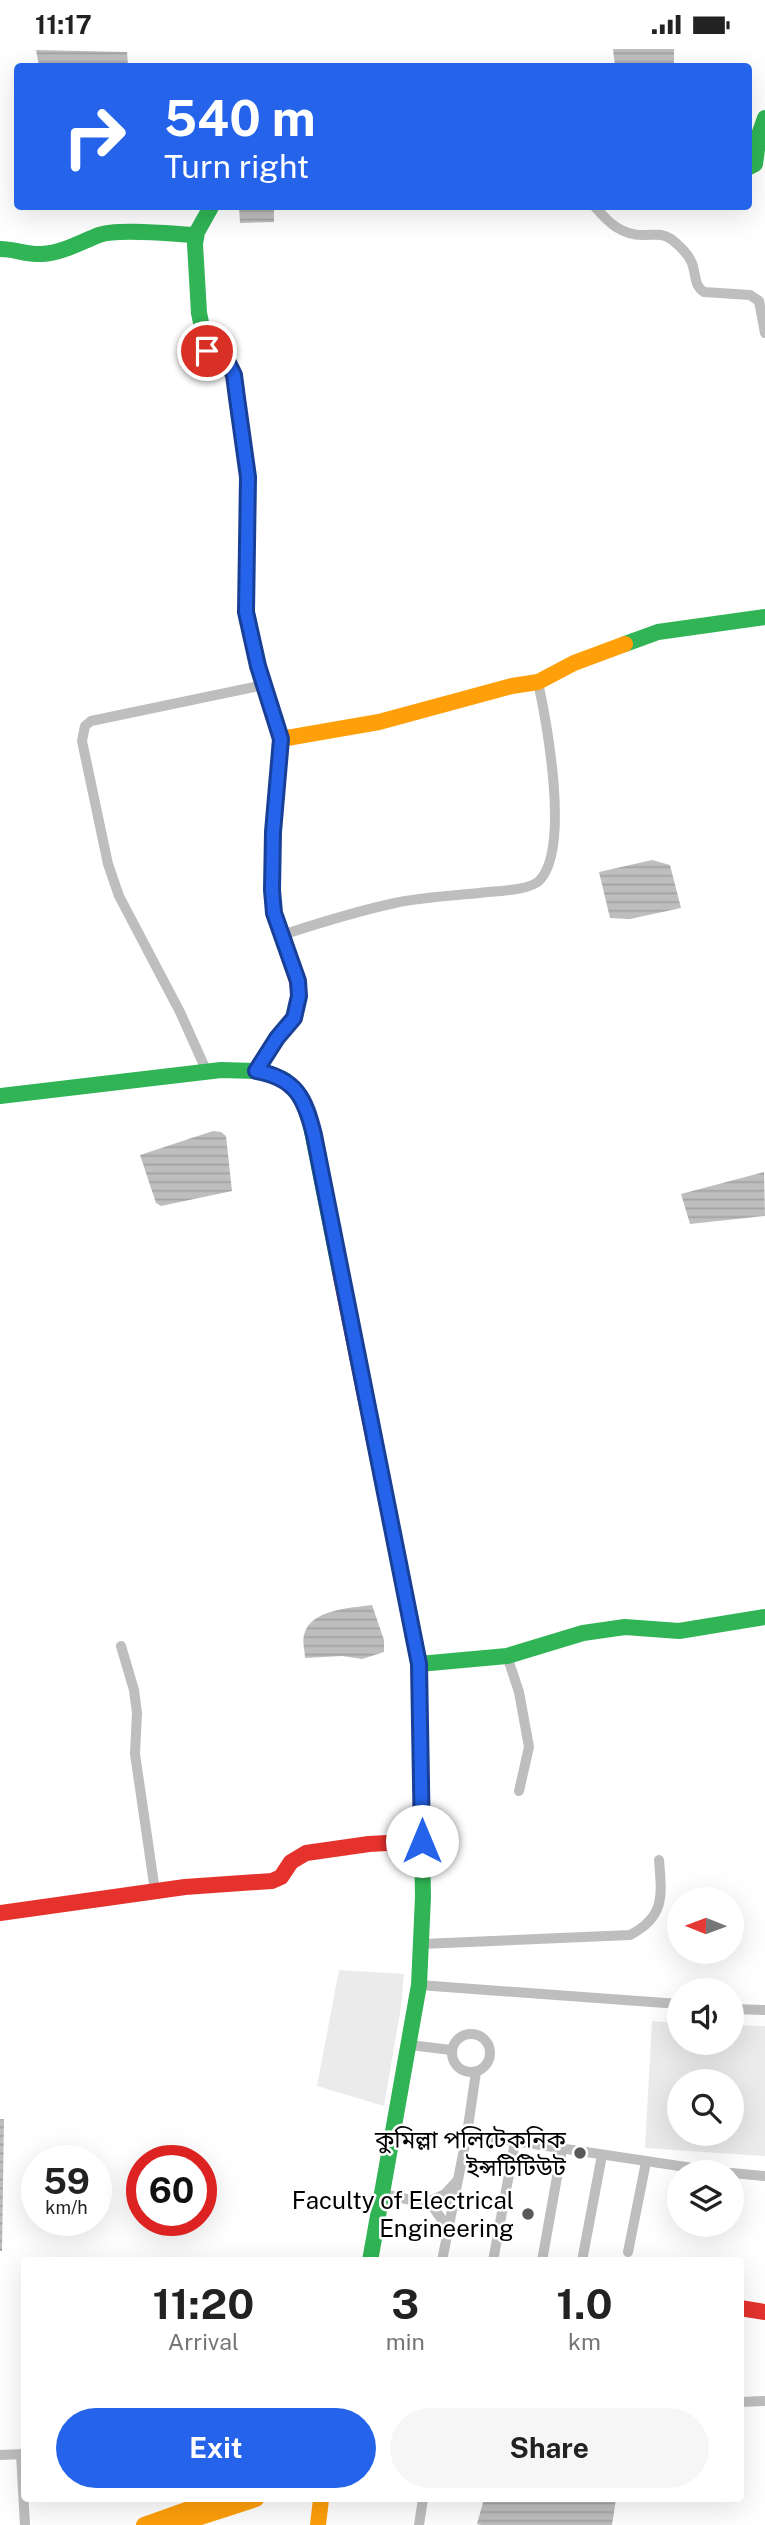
<!DOCTYPE html>
<html lang="en">
<head>
<meta charset="utf-8">
<style>
	:root { --surface:#fff; --page:#f6f6f6; --text:#222; --muted:#767676; --accent:#2563eb }
	body { margin:0; font-family:"Public Sans","Noto Sans Bengali",sans-serif; background:var(--page); color:var(--text); height:100vh; display:flex; flex-direction:column; font-size:26px; white-space:nowrap }
	* { box-sizing:border-box; margin:0 }
	p { font-size:23px; color:var(--muted) }
	.icon { flex:none; width:38px; height:38px; fill:none; stroke:currentColor; stroke-width:2; stroke-linecap:round; stroke-linejoin:round }
	.map { position:relative; flex:1; overflow:hidden }
	.panel { position:absolute; left:21px; top:2208px; width:723px; height:245px; display:flex; flex-direction:column; background:var(--surface); border-radius:7px; box-shadow:0 7px 28px #0002 }
	.panel>* { flex:none }
	.banner { position:absolute; left:14px; top:14px; width:738px; height:147px; border-radius:7px; box-shadow:0 7px 28px #0002; background:#2563eb; color:#fff; overflow:hidden }
	.needle { width:46px; rotate:271deg }
	.tools { position:absolute; left:667px; top:1838px; display:grid; gap:14px }
	.tools a { display:grid; place-items:center; width:77px; height:77px; border-radius:50%; background:var(--surface); box-shadow:0 7px 28px #0002; font-size:35px }
	.speed { position:absolute; left:21px; top:2096px; display:flex; gap:14px; font-size:35px; font-weight:700; text-align:center }
	.speed>* { display:grid; place-content:center; width:91px; height:91px; border-radius:50%; background:var(--surface); box-shadow:0 7px 28px #0002; line-height:1 }
	.speed small { font-size:18px; font-weight:400 }
	.speed .limit { border:10px solid #d22; background:#fff; color:#111 }
	.pin { position:absolute; display:grid; place-items:center; width:60px; height:60px; color:#fff; margin:-30px; border:4px solid #fff; border-radius:50%; box-shadow:0 2px 7px #0007 }
	.me { position:absolute; width:77px; margin:-38px; rotate:0deg; stroke-linejoin:round; filter:drop-shadow(0 0 5px #0008) }
	.turn { display:flex; align-items:center; gap:24px; height:147px; padding:0 35px; font-size:32px }
	.turn .icon { width:91px; height:91px; stroke-width:2.5 }
	.turn b { display:block; font-size:49px; line-height:60px }
	.eta { display:flex; justify-content:space-evenly; align-items:center; height:119px; text-align:center }
	.eta b { font-size:42px; font-weight:700; line-height:49px }
	.action { display:flex; gap:14px; margin-top:auto; padding:14px 35px }
	.action a { flex:1; height:80px; border-radius:42px; background:var(--accent); color:#fff; font-size:28px; font-weight:700; line-height:80px; text-align:center }
	.action a+a { background:var(--page); color:var(--text) }
	.status { display:flex; justify-content:space-between; align-items:center; height:49px; padding:0 35px; background:var(--surface); direction:ltr }
	.status svg { height:19px; fill:currentColor }
	.map>svg:first-child { display:block }
	.park { fill:#ebebeb; fill-rule:evenodd }
	.water { fill:url(#water-rules) }
	.lines { fill:none; stroke-linecap:round; stroke-linejoin:round }
	.street { stroke:#bebebe; stroke-width:10 }
	.fast { stroke:#30b455; stroke-width:16 }
	.slow { stroke:#ff9f0a; stroke-width:16 }
	.jam { stroke:#e5322d; stroke-width:16 }
	.route-casing { stroke:#184099; stroke-width:18 }
	.route { stroke:#2563eb; stroke-width:12 }
	.poi-dot { fill:#595959; stroke:#fff; stroke-width:2.5 }
	.labels { text-anchor:middle; dominant-baseline:central; stroke-width:5; stroke-linejoin:round; paint-order:stroke }
	.poi-label { font-size:24px; fill:#000; stroke:#fff; text-anchor:end }
</style>
</head>
<body>
<div class="status"><b>11:17</b><svg viewBox="0 0 49 12"><path d="M0 12V9h3v3zM5 12V6h3v6zM10 12V3h3v9zM15 12V0h3v12zM26 1h20v11H26zM47 4h2v5h-2z"/></svg></div>
<div class="map">
<svg width="765" height="2476" viewBox="0 0 765 2476">
	<defs>
		<pattern id="water-rules" width="6" height="5" patternUnits="userSpaceOnUse" patternTransform="scale(1.75)"><rect width="6" height="5" fill="#bebebe"/><path d="M0 2.5h6" fill="none" stroke="#a2a2a2"/></pattern>
	</defs>
	<rect width="100%" height="100%" fill="#fff"/>
	<g class="park">
		<path d="M 339,1921 L 404,1925 L 401,1958 L 384,2057 L 317,2037 Z"/>
		<path d="M 652,1972 L 679,1974 L 679,1993 L 732,1993 L 732,1976 L 765,1977 L 765,2107 L 645,2099 ZM 679,2032 L 732,2032 L 732,2084 L 679,2084 Z"/>
	</g>
	<g class="water">
		<path d="M 613,0 L 674,0 L 674,17 L 615,17 Z"/>
		<path d="M 36,1 L 127,3 L 128,17 L 39,17 Z"/>
		<path d="M 239,158 L 274,158 L 274,173 L 240,174 Z"/>
		<path d="M 652,811 L 670,816 L 681,859 L 630,870 L 610,869 L 599,823 Z"/>
		<path d="M 213,1082 L 221,1083 L 226,1087 L 232,1142 L 161,1157 L 156,1154 L 140,1106 Z"/>
		<path d="M 764,1123 L 765,1167 L 690,1175 L 681,1145 Z"/>
		<path d="M 372,1556 L 384,1591 L 384,1603 L 362,1610 L 342,1607 L 305,1609 C 305,1602 302,1593 304,1586 C 310,1560 351,1559 372,1556 Z"/>
		<path d="M 0,2070 L 4,2070 L 2,2202 L 0,2202 Z"/>
		<path d="M 484,2450 L 616,2450 L 612,2476 L 481,2476 L 477,2475 Z"/>
	</g>
	<g class="lines">
		<g class="street">
			<path d="M 595,158 C 609,174 622,187 645,186 C 655,186 662,184 671,190 C 679,196 688,205 692,214 C 696,225 694,237 704,243 L 750,246 L 759,252 L 765,284"/>
			<path d="M 282,886 C 319,874 357,862 395,854 C 422,848 451,847 479,844 C 494,842 530,842 540,831 C 570,798 547,675 538,633"/>
			<path d="M 207,1023 L 180,963 L 119,847 L 108,815 L 82,692 L 85,677 L 91,672 L 264,636"/>
			<path d="M 121,1597 L 134,1641 L 137,1664 L 135,1705 L 155,1842"/>
			<path d="M 507,1607 L 519,1643 L 529,1698 L 519,1742"/>
			<path d="M 422,1895 L 630,1886 C 665,1868 662,1847 659,1811"/>
			<path d="M 419,1936 L 679,1955"/>
			<path d="M 732,1960 L 765,1961"/>
			<circle cx="471" cy="2004" r="19"/>
			<path d="M 410,1996 L 451,2001"/>
			<path d="M 476,2023 L 467,2085 L 719,2123"/>
			<path d="M 732,2124 L 765,2127"/>
			<path d="M 383,2145 L 425,2154 L 433,2158 L 448,2179"/>
			<path d="M 425,2154 L 445,2145 L 457,2132"/>
			<path d="M 628,2203 L 646,2113"/>
			<path d="M 442,2212 L 467,2085"/>
			<path d="M 493,2212 L 515,2093"/>
			<path d="M 542,2212 L 562,2100"/>
			<path d="M 582,2212 L 602,2106"/>
			<path d="M 740,2353 L 765,2352"/>
			<path d="M 21,2405 L 25,2476"/>
			<path d="M 0,2406 L 24,2405"/>
			<path d="M 419,2476 L 423,2450"/>
		</g>
		<g class="fast">
			<path d="M 749,118 L 755,115 L 759,86 L 765,69"/>
			<path d="M 211,158 L 197,183 L 195,195 L 199,264 L 207,302 L 224,310 L 234,326 L 248,428 L 246,547"/>
			<path d="M 0,200 C 15,200 27,206 42,205 C 62,204 81,193 99,186 C 117,179 174,185 196,186"/>
			<path d="M 625,595 L 658,583 L 765,568"/>
			<path d="M 0,1047 L 221,1021 L 255,1022 L 271,1025 L 285,1031 L 300,1047 L 309,1067 L 340,1223"/>
			<path d="M 419,1615 L 507,1607 L 583,1584 L 625,1578 L 679,1582 L 765,1568"/>
			<path d="M 370,2212 L 419,1936 L 423,1848 L 419,1615 L 404,1540"/>
		</g>
		<g class="slow">
			<path d="M 281,690 L 379,673 L 512,637 L 538,633 L 574,614 L 625,595"/>
			<path d="M 144,2476 L 217,2450"/>
			<path d="M 176,2476 L 256,2450"/>
			<path d="M 318,2476 L 321,2450"/>
		</g>
		<g class="jam">
			<path d="M 246,547 L 246,563 L 258,617 L 281,690 L 273,783 L 272,841 L 274,864 L 297,932 L 299,947 L 294,969 L 277,989 L 256,1022"/>
			<path d="M 340,1223 L 404,1540"/>
			<path d="M 0,1864 L 185,1838 L 272,1832 L 281,1828 L 291,1813 L 306,1804 L 369,1795 L 422,1792"/>
			<path d="M 740,2259 L 765,2263"/>
		</g>
	</g>
	<g class="lines">
		<defs>
			<path id="route" d="M 207,302 L 224,310 L 229,316 L 234,326 L 237,349 L 248,428 L 246,563 L 258,617 L 281,690 L 273,783 L 272,841 L 274,864 L 298,932 L 299,947 L 294,969 L 277,989 L 256,1022 C 296,1029 305,1049 314,1086 L 419,1615 L 422,1792"/>
		</defs>
		<use href="#route" class="route-casing"/>
		<use href="#route" class="route"/>
	</g>
	<g class="poi-dot">
		<circle cx="580" cy="2104" r="7"/>
		<circle cx="528" cy="2165" r="7"/>
	</g>
	<g class="labels">
		<g class="poi-label">
			<text x="566" y="2090">কুমিল্লা পলিটেকনিক<tspan x="566" dy="28">ইন্সটিটিউট</tspan></text>
			<text x="514" y="2151">Faculty of Electrical<tspan x="514" dy="28">Engineering</tspan></text>
		</g>
	</g>
</svg>
<div class="tools">
<a><svg class="needle" viewBox="-14 -14 28 28"><path d="M0-13l5 13h-10z" fill="#e53935"/><path d="M0 13l5-13h-10z" fill="#767676"/></svg></a>
<a><svg class="icon" aria-label="sound" viewBox="0 0 24 24"><path d="M4 9h4l5-4v14l-5-4H4zM17 9q2 3 0 6"/></svg></a>
<a><svg class="icon" aria-label="search" viewBox="0 0 24 24"><circle cx="10" cy="10" r="6"/><path d="M15 15l6 6"/></svg></a>
<a><svg class="icon" aria-label="layers" viewBox="0 0 24 24"><path d="M12 4l9 5-9 5-9-5zM3 14l9 5 9-5"/></svg></a>
</div>
<div class="speed"><div>59<small>km/h</small></div><div class="limit">60</div></div>
<div class="pin" style="left:207px;top:302px;background:#d93025"><svg class="icon" aria-label="arrive" viewBox="0 0 24 24"><path d="M6 21V4h12l-3 4 3 4H6"/></svg></div>
<svg class="me" style="left:422px;top:1792px" viewBox="-20 -20 40 40"><circle r="19" fill="#fff"/><path d="M0-13L10 11 0 6-10 11z" fill="#2563eb"/></svg>
<div class="banner">
<div class="turn"><svg class="icon" aria-label="right" viewBox="0 0 24 24"><path d="M7 20v-9h11M14 6l5 5-5 5"/></svg><div><b>540 m</b>Turn right</div></div>
</div>
<section class="panel">
<div class="eta">
<div><b>11:20</b><p>Arrival</p></div>
<div><b>3</b><p>min</p></div>
<div><b>1.0</b><p>km</p></div>
</div>
<div class="action"><a>Exit</a><a>Share</a></div>
</section>
</div>
</body>
</html>
